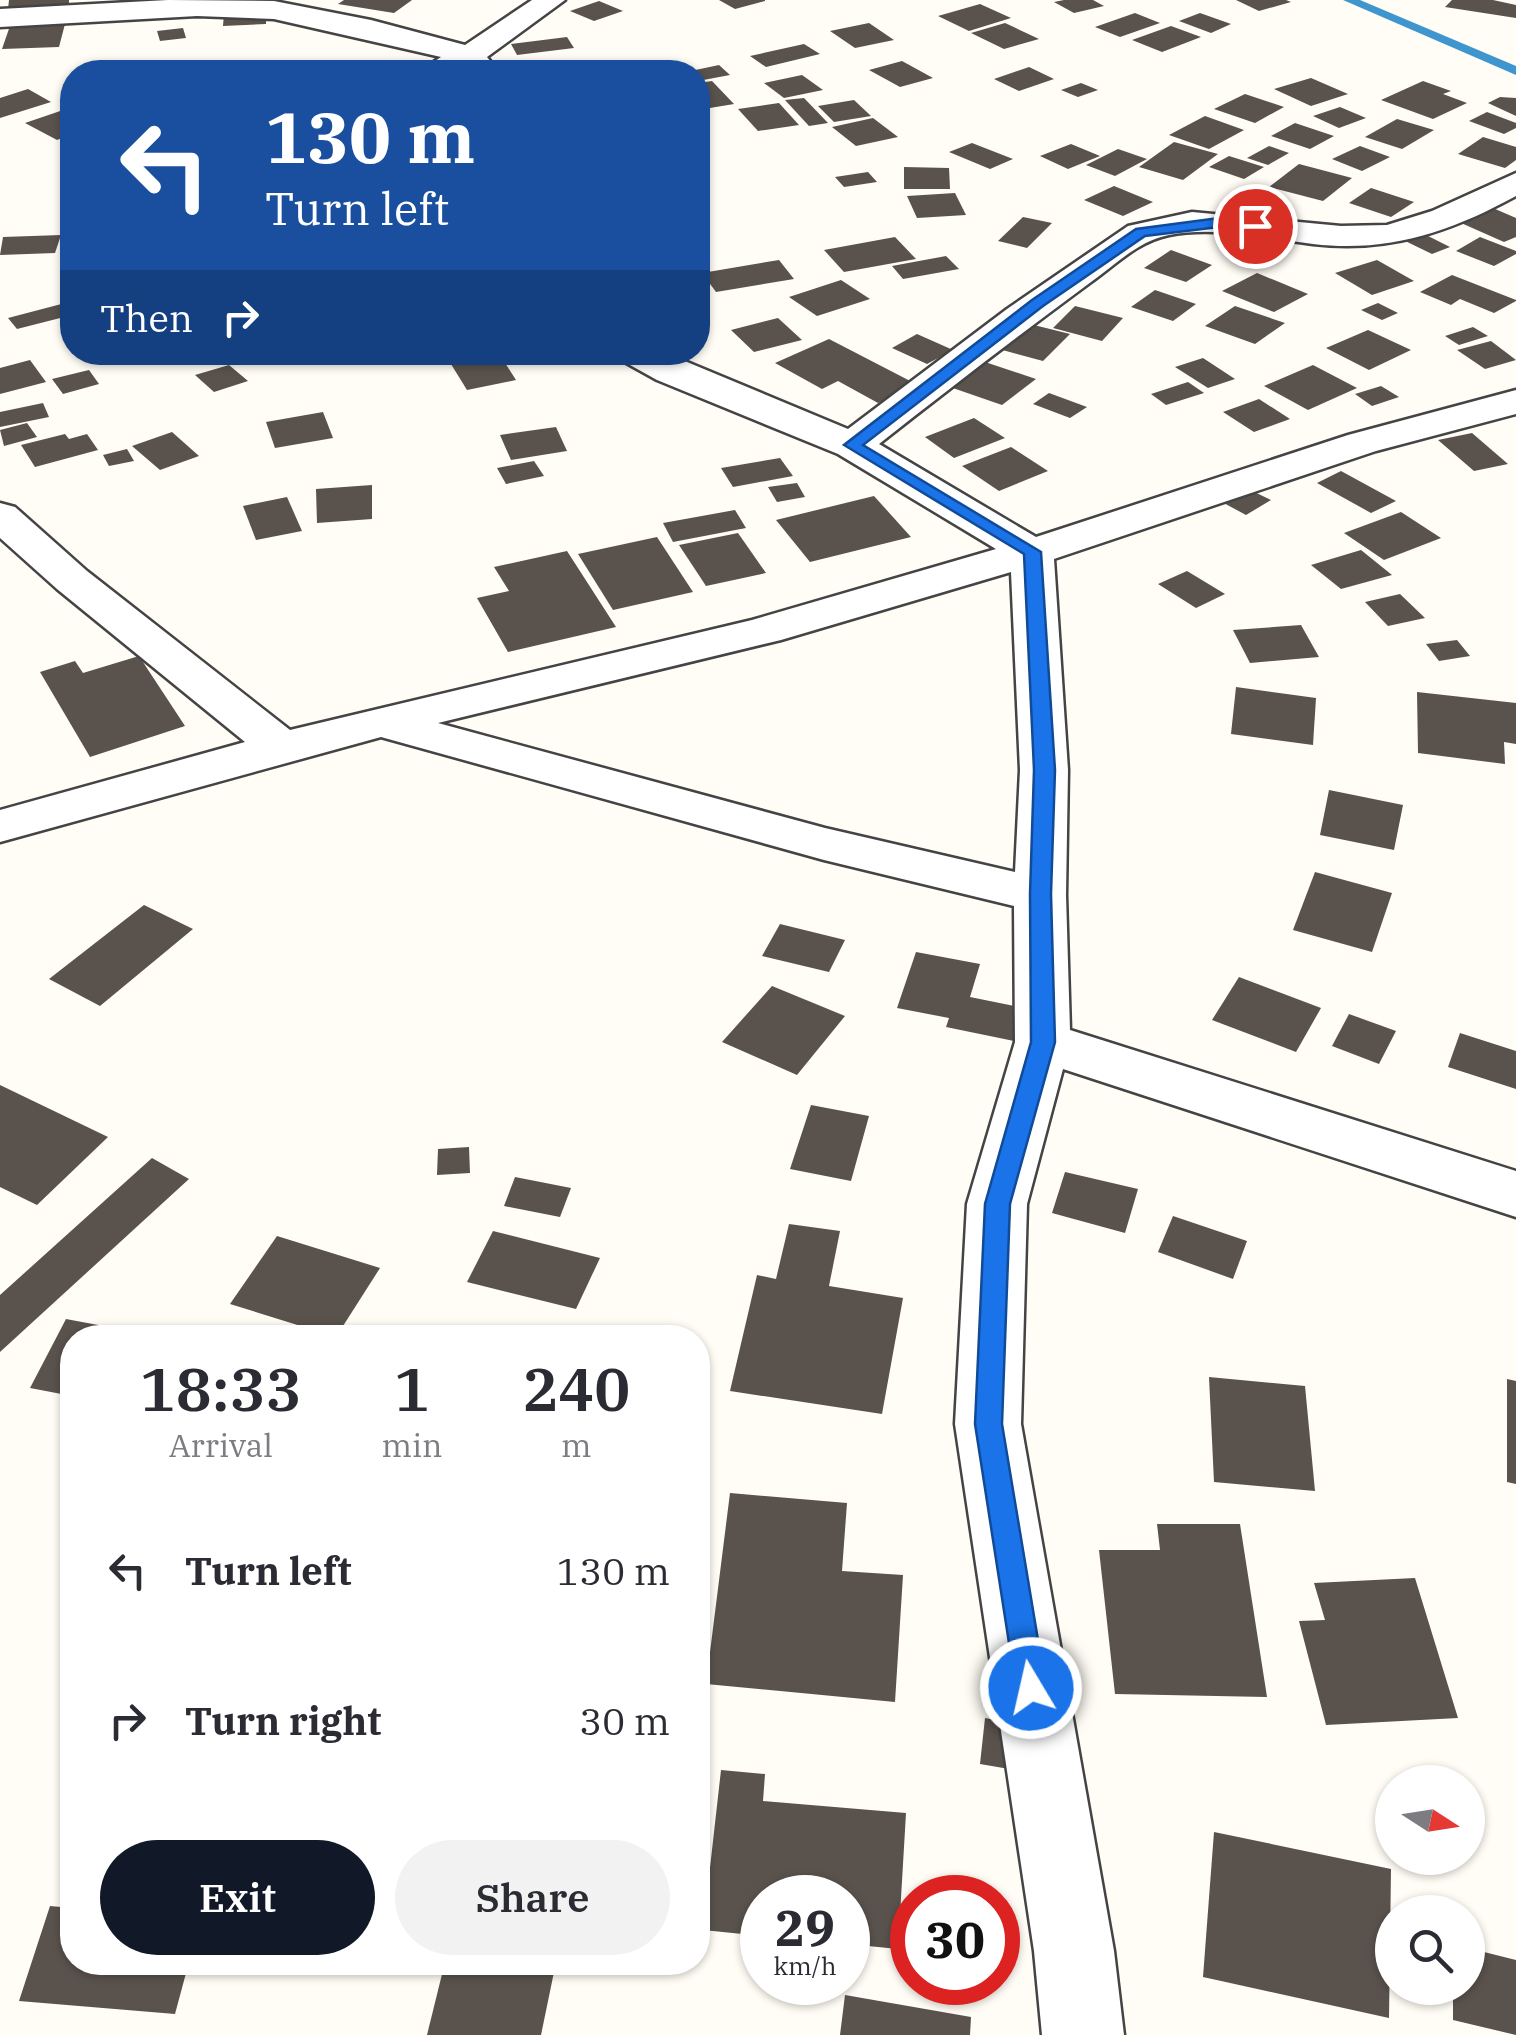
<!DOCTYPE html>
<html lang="en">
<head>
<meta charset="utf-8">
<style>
	:root { --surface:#fff; --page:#f2f2f3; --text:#2b2b33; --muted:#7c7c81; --accent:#111827 }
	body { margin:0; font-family:"IBM Plex Serif",serif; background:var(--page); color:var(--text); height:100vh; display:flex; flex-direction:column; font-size:38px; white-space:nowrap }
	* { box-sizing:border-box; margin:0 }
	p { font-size:32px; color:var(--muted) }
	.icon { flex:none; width:55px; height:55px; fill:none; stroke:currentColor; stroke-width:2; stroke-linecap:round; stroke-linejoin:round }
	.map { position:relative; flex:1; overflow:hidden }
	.side { position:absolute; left:60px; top:1325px; width:650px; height:650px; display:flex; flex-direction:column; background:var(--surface); border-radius:40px; box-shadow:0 2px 8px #0004 }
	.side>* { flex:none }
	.hud { position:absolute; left:60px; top:60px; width:650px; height:305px; border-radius:40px; box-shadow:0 2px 8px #0004; background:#1a4fa0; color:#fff; overflow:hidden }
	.needle { width:65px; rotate:102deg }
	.fabs { position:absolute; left:1375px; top:1765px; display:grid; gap:20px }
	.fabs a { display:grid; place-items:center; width:110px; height:110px; border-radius:50%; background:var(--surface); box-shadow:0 2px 8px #0004; font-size:50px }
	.speed { position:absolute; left:740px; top:1875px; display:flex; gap:20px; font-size:50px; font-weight:700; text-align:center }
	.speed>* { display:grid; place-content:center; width:130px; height:130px; border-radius:50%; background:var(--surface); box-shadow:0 2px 8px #0004; line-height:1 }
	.speed small { font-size:25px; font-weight:400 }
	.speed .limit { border:15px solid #d22; background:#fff; color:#111 }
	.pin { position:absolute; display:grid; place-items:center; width:85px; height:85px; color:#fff; margin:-42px; border:5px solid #fff; border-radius:50%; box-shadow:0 2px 10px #0007 }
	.me { position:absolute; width:110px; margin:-55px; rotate:351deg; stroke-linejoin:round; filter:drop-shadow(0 0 8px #0008) }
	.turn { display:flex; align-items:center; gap:35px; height:210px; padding:0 40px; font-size:45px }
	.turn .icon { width:130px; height:130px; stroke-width:2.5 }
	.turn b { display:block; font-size:70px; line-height:85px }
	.then { display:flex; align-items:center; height:95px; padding:0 40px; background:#0003; gap:20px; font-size:38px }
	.eta { display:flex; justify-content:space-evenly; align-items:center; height:170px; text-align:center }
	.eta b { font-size:60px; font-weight:600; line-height:70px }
	.action { display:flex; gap:20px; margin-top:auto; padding:20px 40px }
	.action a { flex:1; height:115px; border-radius:60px; background:var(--accent); color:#fff; font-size:40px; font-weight:600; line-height:115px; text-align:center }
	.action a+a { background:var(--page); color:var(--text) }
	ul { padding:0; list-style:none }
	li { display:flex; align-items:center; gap:30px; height:150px; padding:0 40px }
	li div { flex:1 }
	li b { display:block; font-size:38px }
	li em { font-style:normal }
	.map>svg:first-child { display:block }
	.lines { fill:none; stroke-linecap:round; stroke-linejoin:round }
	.stream { fill:#3f96cf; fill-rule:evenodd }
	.building { fill:#5a524d }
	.street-casing { stroke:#444; stroke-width:5 }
	.street { fill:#fff; fill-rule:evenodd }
	.route { fill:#1a73e8; stroke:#114b97; stroke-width:2.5 }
</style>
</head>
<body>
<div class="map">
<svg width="1516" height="2035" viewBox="0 0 1516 2035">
	<rect width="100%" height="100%" fill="#fffdf5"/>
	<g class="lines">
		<path class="stream" d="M 1343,0 L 1360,0 L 1516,66 L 1516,75 Z"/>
	</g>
	<g class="building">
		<path d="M 9,0 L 69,0 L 69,4 L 8,9 Z"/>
		<path d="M 344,0 L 412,0 L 394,13 L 338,4 Z"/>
		<path d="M 719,0 L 765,0 L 765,1 L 735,9 Z"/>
		<path d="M 1064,0 L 1093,0 L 1104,6 L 1074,13 L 1054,2 Z"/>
		<path d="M 1236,0 L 1286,0 L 1291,2 L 1259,11 Z"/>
		<path d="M 1452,0 L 1493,0 L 1516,5 L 1516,18 L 1445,7 Z"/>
		<path d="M 599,1 L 623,11 L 594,21 L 570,11 Z"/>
		<path d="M 980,4 L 1011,18 L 969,31 L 938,16 Z"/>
		<path d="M 266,12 L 266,24 L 223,26 L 224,14 Z"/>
		<path d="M 1135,13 L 1160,23 L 1120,37 L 1095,27 Z"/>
		<path d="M 1200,13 L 1231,24 L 1211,33 L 1179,21 Z"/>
		<path d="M 44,22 L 43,26 L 65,24 L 59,47 L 2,49 L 11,23 Z"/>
		<path d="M 869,23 L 894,40 L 855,48 L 830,31 Z"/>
		<path d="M 1005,23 L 1039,39 L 1004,49 L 971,33 Z"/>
		<path d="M 1171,26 L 1201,37 L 1162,52 L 1132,40 Z"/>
		<path d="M 183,28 L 186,38 L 160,41 L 157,31 Z"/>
		<path d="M 567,37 L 574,48 L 517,55 L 511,44 Z"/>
		<path d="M 804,44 L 820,54 L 766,67 L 750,56 Z"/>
		<path d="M 902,61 L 933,78 L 900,87 L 869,70 Z"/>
		<path d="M 534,65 L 540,70 L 563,65 L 571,72 L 524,72 L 518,67 Z"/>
		<path d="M 719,65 L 730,75 L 698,81 L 698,72 L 686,72 Z"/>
		<path d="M 1029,67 L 1054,79 L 1019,91 L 994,79 Z"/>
		<path d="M 802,75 L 823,90 L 784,98 L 764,83 Z"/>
		<path d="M 1311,78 L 1348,94 L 1311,106 L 1274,89 Z"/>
		<path d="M 712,81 L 734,104 L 698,110 L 698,83 Z"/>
		<path d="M 1423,81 L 1451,91 L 1443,94 L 1467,103 L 1433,119 L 1381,100 Z"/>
		<path d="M 1081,83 L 1098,90 L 1078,97 L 1061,90 Z"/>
		<path d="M 28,89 L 51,102 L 0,118 L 0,98 Z"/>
		<path d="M 1245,94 L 1284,107 L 1255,123 L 1214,109 Z"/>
		<path d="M 1500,97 L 1516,98 L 1516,116 L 1488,103 Z"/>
		<path d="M 804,98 L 828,123 L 809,126 L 785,100 Z"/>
		<path d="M 854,100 L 871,116 L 834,122 L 818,106 Z"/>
		<path d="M 779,103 L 799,125 L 758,131 L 738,109 Z"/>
		<path d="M 72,107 L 72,134 L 57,140 L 25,123 Z"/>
		<path d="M 1340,107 L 1366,118 L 1339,128 L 1313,116 Z"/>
		<path d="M 1487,112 L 1516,123 L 1516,128 L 1504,134 L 1469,121 Z"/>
		<path d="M 1205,116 L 1244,130 L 1209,149 L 1169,135 Z"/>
		<path d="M 873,118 L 898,137 L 856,146 L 832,127 Z"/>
		<path d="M 1397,119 L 1434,130 L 1402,149 L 1365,137 Z"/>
		<path d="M 1295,123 L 1334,136 L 1310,149 L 1271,136 Z"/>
		<path d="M 1483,137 L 1516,147 L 1516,160 L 1505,168 L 1458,154 Z"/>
		<path d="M 1174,142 L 1218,154 L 1183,180 L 1139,167 Z"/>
		<path d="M 972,143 L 1013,159 L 990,169 L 949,152 Z"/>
		<path d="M 1071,144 L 1100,156 L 1068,169 L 1040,156 Z"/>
		<path d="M 1269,146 L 1289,153 L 1268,165 L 1247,158 Z"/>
		<path d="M 1360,146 L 1390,157 L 1362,171 L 1332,159 Z"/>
		<path d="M 1118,149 L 1147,159 L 1115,176 L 1086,165 Z"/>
		<path d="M 1229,156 L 1264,167 L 1244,179 L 1209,167 Z"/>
		<path d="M 1299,164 L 1352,178 L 1323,201 L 1269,187 Z"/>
		<path d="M 904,167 L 949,168 L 950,189 L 904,189 Z"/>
		<path d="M 868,172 L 877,182 L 844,187 L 835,177 Z"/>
		<path d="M 1114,186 L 1153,202 L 1123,216 L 1084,200 Z"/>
		<path d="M 1371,188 L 1414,202 L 1391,217 L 1349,203 Z"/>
		<path d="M 955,193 L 966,215 L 917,218 L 907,196 Z"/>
		<path d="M 1486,205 L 1516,218 L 1516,237 L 1504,242 L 1452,219 Z"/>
		<path d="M 1023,217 L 1052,223 L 1027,248 L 998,241 Z"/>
		<path d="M 1418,231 L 1450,247 L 1432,254 L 1399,238 Z"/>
		<path d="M 61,235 L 55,253 L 0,255 L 3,237 Z"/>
		<path d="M 895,237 L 916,259 L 844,272 L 824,250 Z"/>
		<path d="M 1480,237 L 1516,251 L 1516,254 L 1494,266 L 1456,251 Z"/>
		<path d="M 1171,250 L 1212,265 L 1186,282 L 1144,268 Z"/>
		<path d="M 946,256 L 959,269 L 903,279 L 892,266 Z"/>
		<path d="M 779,260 L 794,279 L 716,292 L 702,273 Z"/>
		<path d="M 1377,260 L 1414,281 L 1372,295 L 1335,273 Z"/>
		<path d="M 1257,273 L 1308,294 L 1274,312 L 1222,291 Z"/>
		<path d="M 1452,275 L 1516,300 L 1516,301 L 1494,313 L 1460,299 L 1451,305 L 1420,292 Z"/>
		<path d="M 841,280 L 870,299 L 817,316 L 789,297 Z"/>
		<path d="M 1155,290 L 1196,304 L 1173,321 L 1131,307 Z"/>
		<path d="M 69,302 L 72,315 L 17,329 L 8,318 Z"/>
		<path d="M 1378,303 L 1398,313 L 1382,320 L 1361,310 Z"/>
		<path d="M 1075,306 L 1123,318 L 1102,341 L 1053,328 Z"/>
		<path d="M 1235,306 L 1285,323 L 1255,344 L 1205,326 Z"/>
		<path d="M 778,318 L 802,340 L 754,352 L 731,330 Z"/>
		<path d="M 1022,322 L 1070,334 L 1043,361 L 995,348 Z"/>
		<path d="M 1473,327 L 1488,336 L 1459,345 L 1445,336 Z"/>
		<path d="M 1368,330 L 1411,350 L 1369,370 L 1326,348 Z"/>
		<path d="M 917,334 L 953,350 L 927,364 L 892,348 Z"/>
		<path d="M 829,339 L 916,384 L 878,403 L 838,381 L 822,389 L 775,363 Z"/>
		<path d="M 1491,341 L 1516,360 L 1485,369 L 1457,350 Z"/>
		<path d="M 292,352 L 344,352 L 344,354 L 298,363 Z"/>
		<path d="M 462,352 L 498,352 L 516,380 L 467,390 L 446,356 Z"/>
		<path d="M 1203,358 L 1235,379 L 1208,388 L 1175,367 Z"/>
		<path d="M 30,360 L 46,382 L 0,394 L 0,368 Z"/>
		<path d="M 982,361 L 1036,379 L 1002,405 L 947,386 Z"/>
		<path d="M 229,365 L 248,381 L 214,392 L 195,375 Z"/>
		<path d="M 1313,365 L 1357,388 L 1308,410 L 1264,386 Z"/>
		<path d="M 89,370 L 99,384 L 63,394 L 52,379 Z"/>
		<path d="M 1188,382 L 1204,393 L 1166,405 L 1151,394 Z"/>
		<path d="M 1381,386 L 1399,397 L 1372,406 L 1355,394 Z"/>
		<path d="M 1049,393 L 1087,407 L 1070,418 L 1033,404 Z"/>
		<path d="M 1259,399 L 1290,419 L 1254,432 L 1223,412 Z"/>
		<path d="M 43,403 L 49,417 L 0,427 L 0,412 Z"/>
		<path d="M 323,412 L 333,438 L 275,448 L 266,422 Z"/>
		<path d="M 974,418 L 1005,438 L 954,458 L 925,437 Z"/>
		<path d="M 27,423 L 37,437 L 4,446 L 0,430 Z"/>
		<path d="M 556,427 L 567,451 L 511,460 L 500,435 Z"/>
		<path d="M 172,432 L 199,456 L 160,470 L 132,446 Z"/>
		<path d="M 1472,433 L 1508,464 L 1474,471 L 1438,440 Z"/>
		<path d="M 65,434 L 69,439 L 87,434 L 98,450 L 35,467 L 21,445 Z"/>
		<path d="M 1011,447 L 1048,471 L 999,491 L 962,466 Z"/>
		<path d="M 127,449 L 134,461 L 109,466 L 103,455 Z"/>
		<path d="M 780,458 L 793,476 L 733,487 L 721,468 Z"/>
		<path d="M 534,461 L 544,476 L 506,484 L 497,468 Z"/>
		<path d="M 1341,471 L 1396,501 L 1371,513 L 1317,483 Z"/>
		<path d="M 797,483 L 805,497 L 777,502 L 768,487 Z"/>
		<path d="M 372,485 L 372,519 L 317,523 L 316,489 Z"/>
		<path d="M 1244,487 L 1271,500 L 1246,515 L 1220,501 Z"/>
		<path d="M 874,496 L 911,537 L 810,562 L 776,520 Z"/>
		<path d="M 287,497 L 302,531 L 256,540 L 243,506 Z"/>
		<path d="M 735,510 L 746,528 L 673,542 L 663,523 Z"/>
		<path d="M 1401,512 L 1441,538 L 1384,560 L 1344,533 Z"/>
		<path d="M 738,533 L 766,573 L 706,586 L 679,545 Z"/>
		<path d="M 657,537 L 693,592 L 613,610 L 578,554 Z"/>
		<path d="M 1361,550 L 1392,575 L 1341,589 L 1311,565 Z"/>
		<path d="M 567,551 L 616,627 L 508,652 L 477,598 L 509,591 L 494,567 Z"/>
		<path d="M 1187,571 L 1225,594 L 1196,608 L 1158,584 Z"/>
		<path d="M 1400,594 L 1425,618 L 1388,626 L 1365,602 Z"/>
		<path d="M 1301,625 L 1319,657 L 1250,663 L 1233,630 Z"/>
		<path d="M 1457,640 L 1470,656 L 1439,661 L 1426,644 Z"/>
		<path d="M 139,656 L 185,726 L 90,757 L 40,672 L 75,661 L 83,673 Z"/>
		<path d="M 1236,687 L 1316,698 L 1313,745 L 1231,734 Z"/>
		<path d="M 1417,692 L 1516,703 L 1516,744 L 1504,742 L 1505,764 L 1418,753 Z"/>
		<path d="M 1329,790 L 1403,805 L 1394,850 L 1320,835 Z"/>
		<path d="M 1315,872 L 1392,893 L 1372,952 L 1293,930 Z"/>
		<path d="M 144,905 L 193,929 L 100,1006 L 49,979 Z"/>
		<path d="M 780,924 L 845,940 L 829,972 L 762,956 Z"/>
		<path d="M 916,952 L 980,964 L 970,997 L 1024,1008 L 1014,1041 L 946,1027 L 949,1018 L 897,1008 Z"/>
		<path d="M 1239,977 L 1321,1008 L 1296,1052 L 1212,1020 Z"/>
		<path d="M 772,986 L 845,1016 L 797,1075 L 722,1042 Z"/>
		<path d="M 1349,1014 L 1396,1031 L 1379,1064 L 1332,1046 Z"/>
		<path d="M 1460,1033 L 1516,1051 L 1516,1089 L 1448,1067 Z"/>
		<path d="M 0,1085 L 108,1137 L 37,1205 L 0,1187 Z"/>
		<path d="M 811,1105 L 869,1116 L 851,1181 L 790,1169 Z"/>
		<path d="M 469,1147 L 470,1173 L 437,1175 L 438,1149 Z"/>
		<path d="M 152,1158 L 189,1179 L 0,1352 L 0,1295 Z"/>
		<path d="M 1065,1172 L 1138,1189 L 1125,1233 L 1052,1213 Z"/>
		<path d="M 515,1177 L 571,1188 L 560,1217 L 504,1206 Z"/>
		<path d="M 1173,1216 L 1247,1241 L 1233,1279 L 1158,1252 Z"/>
		<path d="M 789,1224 L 840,1231 L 829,1286 L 903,1298 L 882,1414 L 730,1391 L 757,1275 L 776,1279 Z"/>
		<path d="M 493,1231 L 600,1258 L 576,1309 L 467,1282 Z"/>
		<path d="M 277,1236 L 380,1268 L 336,1337 L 230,1304 Z"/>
		<path d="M 66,1319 L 157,1336 L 157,1338 L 72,1338 L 72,1396 L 30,1388 Z"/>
		<path d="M 1209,1377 L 1305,1386 L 1315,1491 L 1214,1482 Z"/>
		<path d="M 1507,1379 L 1516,1381 L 1516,1484 L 1507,1482 Z"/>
		<path d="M 730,1493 L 847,1503 L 842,1571 L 903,1575 L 895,1702 L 706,1684 Z"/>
		<path d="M 1157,1524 L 1240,1524 L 1267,1697 L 1115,1694 L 1099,1550 L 1160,1550 Z"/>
		<path d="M 1415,1578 L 1458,1718 L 1326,1725 L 1299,1621 L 1325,1620 L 1314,1583 Z"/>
		<path d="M 985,1718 L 1034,1727 L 1032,1773 L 980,1764 Z"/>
		<path d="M 721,1770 L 765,1774 L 763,1801 L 906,1813 L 898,1949 L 848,1944 L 848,1898 L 762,1898 L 762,1936 L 703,1930 Z"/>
		<path d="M 1214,1832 L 1391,1869 L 1389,2018 L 1203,1977 Z"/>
		<path d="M 50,1906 L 72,1908 L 72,1962 L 189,1962 L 175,2014 L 19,2001 Z"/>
		<path d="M 1468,1948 L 1516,1960 L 1516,2035 L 1453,2020 L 1453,1988 L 1468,1988 Z"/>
		<path d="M 445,1962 L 491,1962 L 554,1972 L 541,2035 L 427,2035 Z"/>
		<path d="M 845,1995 L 971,2017 L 970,2035 L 840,2035 Z"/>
	</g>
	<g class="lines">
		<defs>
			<g id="street">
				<path d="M 168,0 L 274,1 L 371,20 L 465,45 L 532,0 L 565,0 L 487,57 L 499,72 L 468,72 L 465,68 L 455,72 L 425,72 L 423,69 L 441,57 L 274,19 L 197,16 L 0,27 L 0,9 Z"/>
				<path d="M 1516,173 L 1516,196 C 1450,232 1388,253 1313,244 C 1266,238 1215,226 1169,235 C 1138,241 1115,265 1091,282 C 1019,335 949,389 879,444 L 1036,537 L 1348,435 L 1516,390 L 1516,414 L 1376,451 L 1054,559 L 1068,770 L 1066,895 L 1070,1030 L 1516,1171 L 1516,1217 L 1063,1069 L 1027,1204 L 1021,1424 L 1114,1951 L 1124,2035 L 1042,2035 L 1034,1951 L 955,1424 L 967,1204 L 1015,1042 L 1014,906 L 824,860 L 381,737 L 0,842 L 0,810 L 245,742 L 57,589 L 0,538 L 0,503 L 15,507 L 87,571 L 290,730 L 752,620 L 996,549 L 838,454 L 657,380 L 621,360 L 616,352 L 663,352 L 848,429 L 1007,309 L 1128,226 L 1192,212 L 1341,226 L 1387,225 L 1432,211 ZM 1011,572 L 1020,770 L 1015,872 L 825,828 L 438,723 L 781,640 Z"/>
			</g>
		</defs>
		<use href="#street" class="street-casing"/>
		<use href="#street" class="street"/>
	</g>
	<path class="route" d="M 1219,218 L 1262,226 L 1255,231 L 1219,227 L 1145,236 L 1043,306 L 863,445 L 1041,552 L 1055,770 L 1051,894 L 1055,1042 L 1010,1204 L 1002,1424 L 1046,1688 L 1042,1698 L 1031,1702 L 1021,1698 L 1016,1688 L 975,1424 L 985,1204 L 1031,1042 L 1030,894 L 1034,770 L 1024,554 L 844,445 L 1032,300 L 1136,229 Z"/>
</svg>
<div class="fabs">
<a><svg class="needle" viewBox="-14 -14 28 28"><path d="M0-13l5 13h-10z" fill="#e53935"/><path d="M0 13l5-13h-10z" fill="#7c7c81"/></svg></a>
<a><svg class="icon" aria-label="search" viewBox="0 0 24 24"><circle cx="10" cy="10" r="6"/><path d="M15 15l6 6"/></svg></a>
</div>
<div class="speed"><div>29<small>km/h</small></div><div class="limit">30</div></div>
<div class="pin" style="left:1255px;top:226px;background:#d93025"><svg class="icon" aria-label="arrive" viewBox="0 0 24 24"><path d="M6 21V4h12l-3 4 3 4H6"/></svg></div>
<svg class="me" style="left:1031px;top:1688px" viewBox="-20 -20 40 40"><circle r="17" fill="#1a73e8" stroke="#fff" stroke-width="3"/><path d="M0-11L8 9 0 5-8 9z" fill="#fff"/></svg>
<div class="hud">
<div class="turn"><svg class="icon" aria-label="left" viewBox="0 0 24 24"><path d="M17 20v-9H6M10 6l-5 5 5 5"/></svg><div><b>130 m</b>Turn left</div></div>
<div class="then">Then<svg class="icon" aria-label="right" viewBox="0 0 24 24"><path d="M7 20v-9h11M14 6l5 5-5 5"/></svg></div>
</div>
<section class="side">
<div class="eta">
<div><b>18:33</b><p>Arrival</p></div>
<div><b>1</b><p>min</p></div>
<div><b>240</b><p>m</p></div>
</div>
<ul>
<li><svg class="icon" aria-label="left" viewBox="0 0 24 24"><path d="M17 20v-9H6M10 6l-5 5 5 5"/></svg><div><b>Turn left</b></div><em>130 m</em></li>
<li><svg class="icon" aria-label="right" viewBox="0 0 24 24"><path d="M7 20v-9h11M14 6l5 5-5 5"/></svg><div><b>Turn right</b></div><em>30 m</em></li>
</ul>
<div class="action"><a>Exit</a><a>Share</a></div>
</section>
</div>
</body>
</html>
